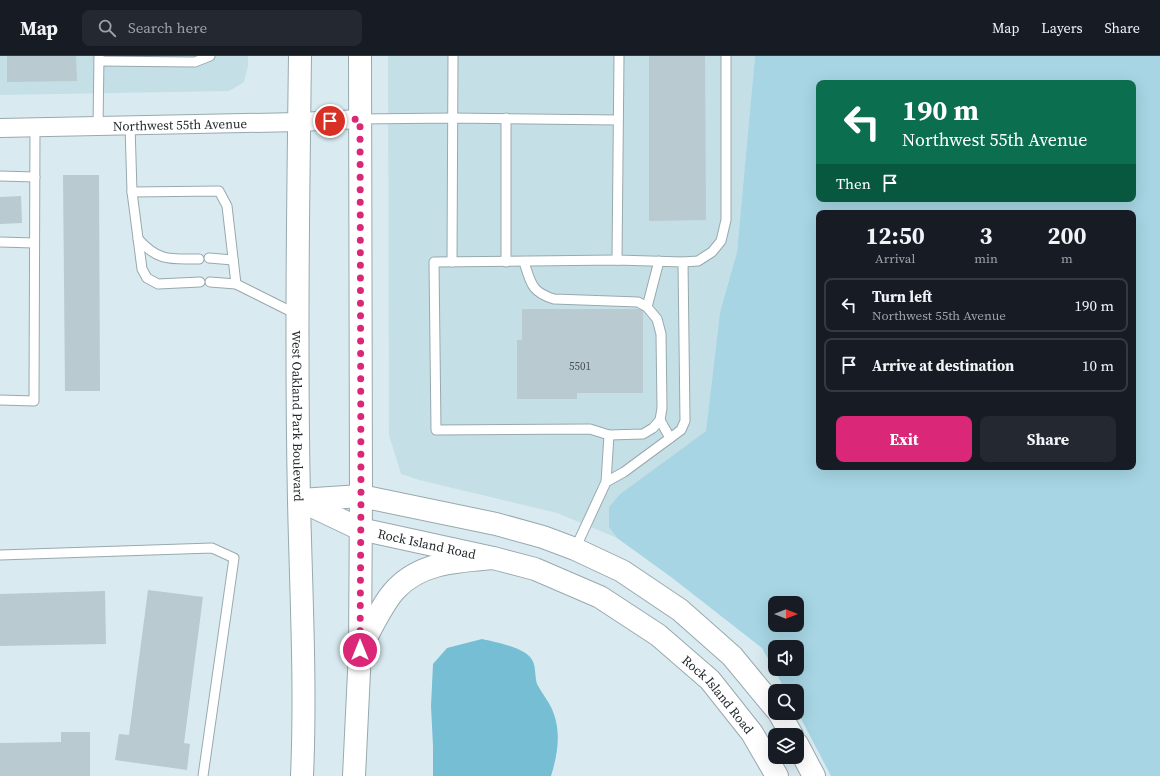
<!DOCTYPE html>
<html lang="en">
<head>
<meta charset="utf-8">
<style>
	:root { --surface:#171b24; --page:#242831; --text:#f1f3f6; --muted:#9ea1a6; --line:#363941; --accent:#db2777 }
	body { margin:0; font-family:"Source Serif 4",serif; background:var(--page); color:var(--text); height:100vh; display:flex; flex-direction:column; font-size:15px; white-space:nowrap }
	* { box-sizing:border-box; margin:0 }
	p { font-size:13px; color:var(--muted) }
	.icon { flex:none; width:22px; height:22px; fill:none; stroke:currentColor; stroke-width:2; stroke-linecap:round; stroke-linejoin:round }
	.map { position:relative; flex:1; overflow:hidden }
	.details { position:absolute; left:816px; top:154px; width:320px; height:260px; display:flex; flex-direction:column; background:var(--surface); border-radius:8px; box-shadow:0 4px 16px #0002 }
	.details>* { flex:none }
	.hud { position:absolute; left:816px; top:24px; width:320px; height:122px; border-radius:8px; box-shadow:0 4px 16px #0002; background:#0b6e4f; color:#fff; overflow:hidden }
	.needle { width:26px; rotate:90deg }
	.buttons { position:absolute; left:768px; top:540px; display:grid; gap:8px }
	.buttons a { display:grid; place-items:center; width:36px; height:36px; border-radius:8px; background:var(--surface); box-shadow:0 4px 16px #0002; font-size:20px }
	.pin { position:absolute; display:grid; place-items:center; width:34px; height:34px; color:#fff; margin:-17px; border:2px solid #fff; border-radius:50%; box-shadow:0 1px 4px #0007 }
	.me { position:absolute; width:44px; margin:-22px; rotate:0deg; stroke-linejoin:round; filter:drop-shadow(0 0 3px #0008) }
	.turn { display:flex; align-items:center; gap:14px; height:84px; padding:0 20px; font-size:18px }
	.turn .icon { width:52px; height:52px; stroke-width:2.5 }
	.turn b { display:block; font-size:28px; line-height:34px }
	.then { display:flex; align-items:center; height:38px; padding:0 20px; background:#0003; gap:8px; font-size:15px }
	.eta { display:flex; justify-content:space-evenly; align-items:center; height:68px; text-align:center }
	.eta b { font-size:24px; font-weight:700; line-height:28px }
	.cta { display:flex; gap:8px; margin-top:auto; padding:8px 20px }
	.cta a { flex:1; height:46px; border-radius:8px; background:var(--accent); color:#fff; font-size:16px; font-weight:700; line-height:46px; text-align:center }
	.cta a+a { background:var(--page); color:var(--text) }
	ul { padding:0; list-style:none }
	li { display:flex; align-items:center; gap:12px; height:54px; margin:0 8px 6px; padding:0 12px; border:2px solid var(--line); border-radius:8px }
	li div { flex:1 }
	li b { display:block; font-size:15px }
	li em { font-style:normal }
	header { display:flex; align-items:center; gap:24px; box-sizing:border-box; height:56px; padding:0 20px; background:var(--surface); border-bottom:1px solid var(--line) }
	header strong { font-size:19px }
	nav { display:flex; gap:22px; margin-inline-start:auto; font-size:14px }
	.search { width:280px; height:36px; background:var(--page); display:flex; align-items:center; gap:10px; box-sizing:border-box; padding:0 14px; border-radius:8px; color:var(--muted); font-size:15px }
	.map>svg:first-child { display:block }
	.built { fill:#c5dfe7 }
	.green { fill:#a7d5e3; fill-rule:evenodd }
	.water { fill:#75bed4 }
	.building { fill:#b9cad0 }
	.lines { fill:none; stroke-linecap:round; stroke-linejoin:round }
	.service-casing { stroke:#98a9ae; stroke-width:11 }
	.minor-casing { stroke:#98a9ae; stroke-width:20 }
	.secondary-casing { stroke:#98a9ae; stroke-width:24 }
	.primary-casing { stroke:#98a9ae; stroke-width:24 }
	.service { stroke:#fff; stroke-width:9 }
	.minor { stroke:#fff; stroke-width:18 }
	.secondary { stroke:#fff; stroke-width:22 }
	.primary { stroke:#fff; stroke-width:22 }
	.route { stroke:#db2777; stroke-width:7; stroke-dasharray:0 12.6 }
	.labels { text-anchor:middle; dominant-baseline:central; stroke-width:3; stroke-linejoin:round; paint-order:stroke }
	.number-label { font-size:11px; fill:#485155 }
	.street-label { font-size:13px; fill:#23292c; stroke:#fff }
</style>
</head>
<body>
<header>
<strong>Map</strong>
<div class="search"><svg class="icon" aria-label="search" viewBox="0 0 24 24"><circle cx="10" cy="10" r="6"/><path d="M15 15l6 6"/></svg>Search here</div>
<nav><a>Map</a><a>Layers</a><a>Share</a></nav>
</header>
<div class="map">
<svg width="1160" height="720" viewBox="0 0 1160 720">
	<rect width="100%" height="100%" fill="#d9ebf1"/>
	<g class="built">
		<path d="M 0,0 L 248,0 L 248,10 L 244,26 L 229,35 L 0,39 Z"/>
		<path d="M 388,0 L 755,0 L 737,196 L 720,256 L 706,375 L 620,438 L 609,451 L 609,471 L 617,482 L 557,457 L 419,424 L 401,418 L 389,379 Z"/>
	</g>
	<path class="green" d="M 755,0 L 1160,0 L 1160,720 L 831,720 L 797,655 L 797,635 L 786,635 L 762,592 L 671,521 L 617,482 L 609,471 L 609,451 L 620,438 L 706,375 L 720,256 L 737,196 ZM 819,27 L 1133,27 L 1133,143 L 819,143 ZM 819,157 L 1133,157 L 1133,411 L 819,411 ZM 775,547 L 797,547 L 797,569 L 775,569 ZM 775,591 L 797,591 L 797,613 L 775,613 Z"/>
	<path class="water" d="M 482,583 C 495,586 522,591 530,601 C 537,609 534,619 537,628 C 541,636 547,643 551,651 C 562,674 558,697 551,720 L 433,720 L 433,690 L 431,650 L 433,608 L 447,592 Z"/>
	<g class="building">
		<path d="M 7,0 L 76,0 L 77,25 L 7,26 Z"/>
		<path d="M 649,0 L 705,0 L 706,164 L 649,165 Z"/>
		<path d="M 63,119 L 99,119 L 100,335 L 65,335 Z"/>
		<path d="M 21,140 L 22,167 L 0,168 L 0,141 Z"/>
		<path d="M 522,253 L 643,253 L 643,337 L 577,337 L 577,343 L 517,343 L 517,284 L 522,284 Z"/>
		<path d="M 148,534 L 203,541 L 184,687 L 190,688 L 187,714 L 115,704 L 119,678 L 129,679 Z"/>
		<path d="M 105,535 L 106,588 L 0,590 L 0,538 Z"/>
		<path d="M 61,676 L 90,676 L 90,720 L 0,720 L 0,687 L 61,686 Z"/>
	</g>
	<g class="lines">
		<defs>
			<g id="service">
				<path d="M 99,5 L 195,6 L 210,0"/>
				<path d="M 360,63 L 453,62 L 618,64"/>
				<path d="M 130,69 L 132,136 L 219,135 L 227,150 L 236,228"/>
				<path d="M 98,70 L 99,0"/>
				<path d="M 0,120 L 35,121"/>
				<path d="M 132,136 L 142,213 L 147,222 L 158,228 L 200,226"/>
				<path d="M 138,183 C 159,206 170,203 199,203"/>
				<path d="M 0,186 L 34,187"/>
				<path d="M 209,202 L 233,204"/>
				<path d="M 617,204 L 619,0"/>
				<path d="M 452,206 L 453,0"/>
				<path d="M 506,206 L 506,62"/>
				<path d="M 524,206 C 531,227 531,236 554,243 L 638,246 L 647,251 L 657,263 L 661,278 L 662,352 L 660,364 L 653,372 L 643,378 L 609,379"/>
				<path d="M 683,206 L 698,205 L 712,196 L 721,185 L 726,164 L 726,0"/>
				<path d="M 210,226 L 236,228 L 296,258"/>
				<path d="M 647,251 L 659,205"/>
				<path d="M 0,344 L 34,345 L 35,71"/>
				<path d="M 660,364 L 670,382"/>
				<path d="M 575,493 L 606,426 L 624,416 L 681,374 L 685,365 L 683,206 L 617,204 L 434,206 L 436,374 L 590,373 L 609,379 L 606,426"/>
				<path d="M 0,499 L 212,492 L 234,502 L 203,720"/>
			</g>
			<g id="minor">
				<path id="s1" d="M 0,72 L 299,66 L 360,63"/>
			</g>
			<g id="secondary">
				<path id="s2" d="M 299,444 L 360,473 L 493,502 L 535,513 L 600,541 L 658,579 L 710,624 L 752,677 L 777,720"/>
				<path d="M 300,444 L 361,440 L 496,468 L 543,481 L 575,493 L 622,515 L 680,554 L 732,600 L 775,652"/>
				<path d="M 779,657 L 792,679"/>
				<path d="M 797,688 L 814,720"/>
			</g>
			<g id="primary">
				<path id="s3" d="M 300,0 C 298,148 296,297 299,445 C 301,537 306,628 302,720"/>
				<path d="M 360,593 C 369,577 383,546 396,533 C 421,506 459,505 493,502"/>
				<path d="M 354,720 L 360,595 L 361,440 L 360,0"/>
			</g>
		</defs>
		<use href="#service" class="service-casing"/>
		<use href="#minor" class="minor-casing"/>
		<use href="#secondary" class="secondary-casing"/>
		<use href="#primary" class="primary-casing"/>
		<use href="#service" class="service"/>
		<use href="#minor" class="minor"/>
		<use href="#secondary" class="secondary"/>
		<use href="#primary" class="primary"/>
	</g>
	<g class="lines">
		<path class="route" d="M 330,65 L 360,63 L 361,440 L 360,594"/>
	</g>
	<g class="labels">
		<g class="number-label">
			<text x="580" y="310">5501</text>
		</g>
		<g class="street-label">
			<text stroke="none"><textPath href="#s1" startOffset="180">Northwest 55th Avenue</textPath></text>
			<text stroke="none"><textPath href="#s3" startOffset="360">West Oakland Park Boulevard</textPath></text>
			<text stroke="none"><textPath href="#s2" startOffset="136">Rock Island Road</textPath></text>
			<text stroke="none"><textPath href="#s2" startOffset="472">Rock Island Road</textPath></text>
		</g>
	</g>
</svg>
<div class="buttons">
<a><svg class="needle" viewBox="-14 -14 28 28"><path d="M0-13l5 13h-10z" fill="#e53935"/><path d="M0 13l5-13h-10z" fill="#9ea1a6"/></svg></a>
<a><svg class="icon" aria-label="sound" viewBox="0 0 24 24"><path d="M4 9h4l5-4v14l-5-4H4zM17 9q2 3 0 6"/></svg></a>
<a><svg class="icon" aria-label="search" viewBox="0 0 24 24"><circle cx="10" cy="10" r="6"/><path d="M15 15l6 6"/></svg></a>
<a><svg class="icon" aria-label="layers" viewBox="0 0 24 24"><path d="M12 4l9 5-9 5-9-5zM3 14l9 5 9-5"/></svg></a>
</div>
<div class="pin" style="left:330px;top:65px;background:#d93025"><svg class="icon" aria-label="arrive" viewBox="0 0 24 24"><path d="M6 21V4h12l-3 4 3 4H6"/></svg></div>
<svg class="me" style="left:360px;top:594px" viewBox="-20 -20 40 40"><circle r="17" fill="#db2777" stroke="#fff" stroke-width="3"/><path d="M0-11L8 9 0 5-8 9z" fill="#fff"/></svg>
<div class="hud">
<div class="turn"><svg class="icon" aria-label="left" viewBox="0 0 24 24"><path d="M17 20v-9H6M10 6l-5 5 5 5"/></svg><div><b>190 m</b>Northwest 55th Avenue</div></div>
<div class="then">Then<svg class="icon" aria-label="arrive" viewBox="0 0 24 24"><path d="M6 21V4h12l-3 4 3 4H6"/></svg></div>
</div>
<section class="details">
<div class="eta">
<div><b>12:50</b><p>Arrival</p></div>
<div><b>3</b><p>min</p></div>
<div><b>200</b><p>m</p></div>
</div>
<ul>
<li><svg class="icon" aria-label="left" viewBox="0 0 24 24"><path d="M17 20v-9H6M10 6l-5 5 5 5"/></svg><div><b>Turn left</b><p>Northwest 55th Avenue</p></div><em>190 m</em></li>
<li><svg class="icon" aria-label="arrive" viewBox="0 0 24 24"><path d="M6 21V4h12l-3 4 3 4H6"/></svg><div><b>Arrive at destination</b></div><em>10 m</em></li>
</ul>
<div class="cta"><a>Exit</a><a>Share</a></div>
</section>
</div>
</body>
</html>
